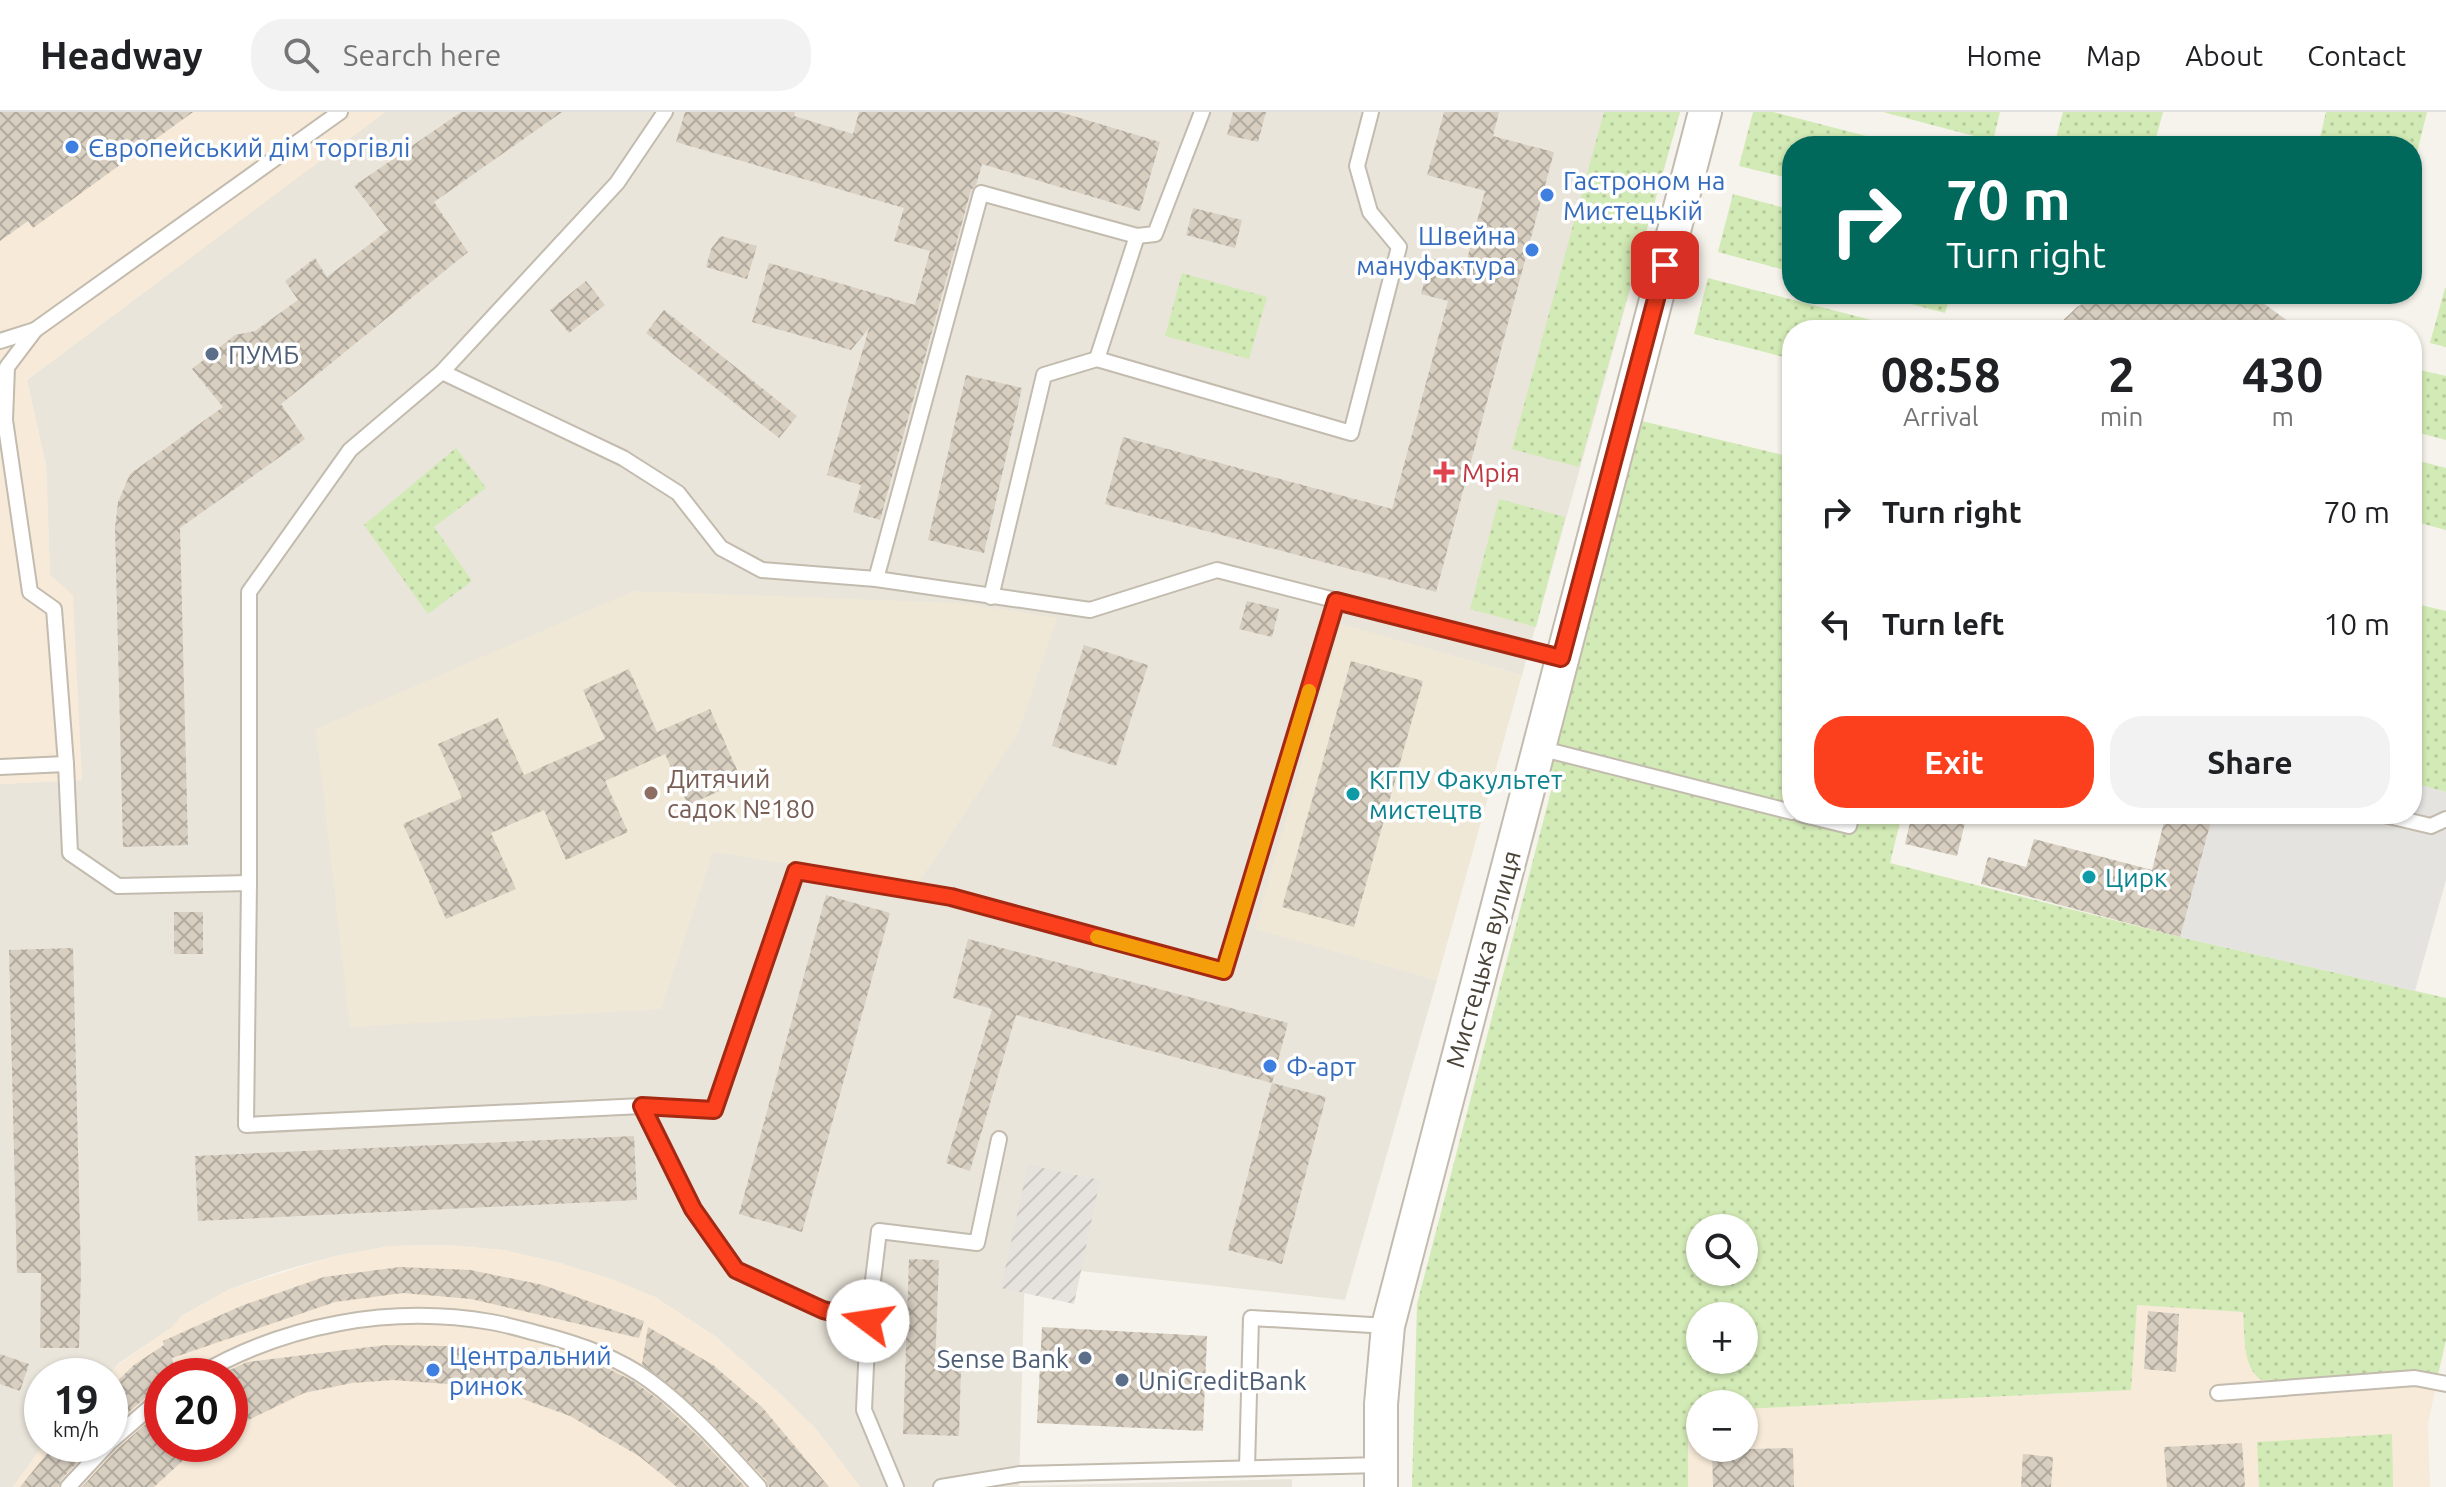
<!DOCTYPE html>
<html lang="en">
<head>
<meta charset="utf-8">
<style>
	:root { --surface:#fff; --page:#f2f2f2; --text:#202124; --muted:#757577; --line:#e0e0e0; --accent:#fc3f1d }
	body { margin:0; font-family:Ubuntu,sans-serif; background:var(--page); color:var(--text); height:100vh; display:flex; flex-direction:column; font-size:30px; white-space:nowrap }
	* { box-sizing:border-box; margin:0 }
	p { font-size:26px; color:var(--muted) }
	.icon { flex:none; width:44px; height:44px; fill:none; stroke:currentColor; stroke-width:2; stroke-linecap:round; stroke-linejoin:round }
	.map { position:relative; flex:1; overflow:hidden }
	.side { position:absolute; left:1782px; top:208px; width:640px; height:504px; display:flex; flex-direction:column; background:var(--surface); border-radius:32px; box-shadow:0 2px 6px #0004 }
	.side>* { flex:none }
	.top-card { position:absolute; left:1782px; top:24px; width:640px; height:168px; border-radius:32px; box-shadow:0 2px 6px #0004; background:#00695c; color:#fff; overflow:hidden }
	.buttons { position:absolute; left:1686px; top:1102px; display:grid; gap:16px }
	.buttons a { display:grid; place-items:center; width:72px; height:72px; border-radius:50%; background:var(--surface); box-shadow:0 2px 6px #0004; font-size:40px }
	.speed { position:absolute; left:24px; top:1246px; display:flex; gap:16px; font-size:40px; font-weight:700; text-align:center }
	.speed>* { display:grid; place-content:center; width:104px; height:104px; border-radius:50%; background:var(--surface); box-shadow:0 2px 6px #0004; line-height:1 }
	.speed small { font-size:20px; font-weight:400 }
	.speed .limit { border:12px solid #d22; background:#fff; color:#111 }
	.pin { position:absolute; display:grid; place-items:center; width:68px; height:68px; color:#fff; margin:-34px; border-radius:16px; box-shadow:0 4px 12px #0006 }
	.me { position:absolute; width:88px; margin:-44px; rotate:284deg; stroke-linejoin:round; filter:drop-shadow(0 0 6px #0008) }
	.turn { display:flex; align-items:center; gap:28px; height:168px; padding:0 32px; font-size:36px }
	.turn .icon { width:104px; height:104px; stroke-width:2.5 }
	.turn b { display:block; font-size:56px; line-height:68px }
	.eta { display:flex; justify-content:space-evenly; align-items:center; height:136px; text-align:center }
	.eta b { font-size:48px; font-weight:600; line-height:56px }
	.button { display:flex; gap:16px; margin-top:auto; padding:16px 32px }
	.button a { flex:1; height:92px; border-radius:32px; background:var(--accent); color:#fff; font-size:32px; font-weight:600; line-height:92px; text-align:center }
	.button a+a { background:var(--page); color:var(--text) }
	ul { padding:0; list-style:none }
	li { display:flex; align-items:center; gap:24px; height:112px; padding:0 32px }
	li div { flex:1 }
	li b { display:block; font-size:30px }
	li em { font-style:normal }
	header { display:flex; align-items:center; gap:48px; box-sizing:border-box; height:112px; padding:0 40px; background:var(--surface); border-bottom:2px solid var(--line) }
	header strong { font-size:38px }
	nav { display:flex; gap:44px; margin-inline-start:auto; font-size:28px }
	.search { width:560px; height:72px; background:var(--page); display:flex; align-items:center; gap:20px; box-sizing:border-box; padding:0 28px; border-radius:32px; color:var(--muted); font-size:30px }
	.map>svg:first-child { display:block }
	.residential { fill:#eae5da }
	.commercial { fill:#f7ead8; fill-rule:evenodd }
	.industrial { fill:url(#industrial-furrows) }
	.education { fill:#efe8d6 }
	.grass { fill:url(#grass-dots); fill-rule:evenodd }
	.parking { fill:#e5e3e0 }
	.building { fill:url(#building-cross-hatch) }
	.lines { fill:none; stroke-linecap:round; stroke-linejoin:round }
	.service-casing { stroke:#c2bbae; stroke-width:18 }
	.tertiary-casing { stroke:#c2bbae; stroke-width:36 }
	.service { stroke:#fff; stroke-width:14 }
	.tertiary { stroke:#fff; stroke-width:32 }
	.route-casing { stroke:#a42913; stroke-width:20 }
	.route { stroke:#fc3f1d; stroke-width:14 }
	.slow { stroke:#f59e0b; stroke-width:14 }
	.shop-dot { fill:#3f7fe0; stroke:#fff; stroke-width:3 }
	.service-dot { fill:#5c6f8a; stroke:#fff; stroke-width:3 }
	.health-dot { fill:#e0444e; stroke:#fff; stroke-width:3 }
	.education-dot { fill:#8d6e63; stroke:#fff; stroke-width:3 }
	.culture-dot { fill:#0f9aa8; stroke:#fff; stroke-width:3 }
	.labels { text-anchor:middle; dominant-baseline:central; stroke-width:7; stroke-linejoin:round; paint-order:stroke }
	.shop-label { font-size:26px; fill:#366cbe; stroke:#fff; text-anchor:start }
	.service-label { font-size:26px; fill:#4e5e75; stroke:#fff; text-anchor:start }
	.health-label { font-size:26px; fill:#be3a42; stroke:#fff; text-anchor:start }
	.education-label { font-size:26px; fill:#785e54; stroke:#fff; text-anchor:start }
	.culture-label { font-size:26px; fill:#0d838f; stroke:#fff; text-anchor:start }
	.street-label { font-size:26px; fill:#4b4439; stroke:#fff }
</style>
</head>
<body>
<header>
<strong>Headway</strong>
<div class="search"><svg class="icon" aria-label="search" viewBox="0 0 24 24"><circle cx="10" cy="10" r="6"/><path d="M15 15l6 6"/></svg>Search here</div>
<nav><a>Home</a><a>Map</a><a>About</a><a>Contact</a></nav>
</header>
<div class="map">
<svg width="2446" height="1375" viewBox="0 0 2446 1375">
	<defs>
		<pattern id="industrial-furrows" width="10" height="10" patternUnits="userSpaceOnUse" patternTransform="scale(2)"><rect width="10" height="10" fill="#e6e2dd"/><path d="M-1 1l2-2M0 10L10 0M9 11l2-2" fill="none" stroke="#c7c3be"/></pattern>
		<pattern id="grass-dots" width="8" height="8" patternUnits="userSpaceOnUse" patternTransform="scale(2)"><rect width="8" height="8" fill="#d2eab5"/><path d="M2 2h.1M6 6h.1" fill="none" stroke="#b6ca9c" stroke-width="1.8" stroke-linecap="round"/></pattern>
		<pattern id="building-cross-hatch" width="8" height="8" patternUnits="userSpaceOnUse" patternTransform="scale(2)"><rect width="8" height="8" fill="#d8cfc1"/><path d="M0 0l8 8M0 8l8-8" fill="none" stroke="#b1aa9e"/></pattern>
	</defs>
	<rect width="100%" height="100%" fill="#f6f3ec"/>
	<path class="residential" d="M 385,0 L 1680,0 L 1522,563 L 1341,513 L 1256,816 L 1437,868 L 1345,1188 L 1025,1153 L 1019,1374 L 1292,1367 L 1292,1375 L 860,1375 L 816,1317 L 780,1282 L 716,1225 L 655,1185 L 560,1151 L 503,1138 L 446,1133 L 390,1134 L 336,1144 L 281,1159 L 230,1177 L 183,1203 L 171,1216 L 119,1251 L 108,1264 L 42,1264 L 42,1332 L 44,1332 L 13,1375 L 0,1375 L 0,672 L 82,668 L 50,464 L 46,354 L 27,268 Z"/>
	<g class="commercial">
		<path d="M 0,0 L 385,0 L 27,268 L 46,354 L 50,463 L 73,483 L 82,668 L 0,672 Z"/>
		<path d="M 446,1133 L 503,1138 L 560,1151 L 612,1167 L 655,1185 L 716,1225 L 780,1282 L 816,1317 L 860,1375 L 13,1375 L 44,1332 L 110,1332 L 110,1264 L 108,1264 L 119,1252 L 171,1216 L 183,1203 L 230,1177 L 336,1144 L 390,1134 ZM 162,1264 L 230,1264 L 230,1332 L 162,1332 Z"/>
		<path d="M 2137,1193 L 2243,1200 L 2249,1253 L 2437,1267 L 2428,1313 L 2430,1375 L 1688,1375 L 1688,1300 L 1700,1299 L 1700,1336 L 1744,1336 L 1744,1297 L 2130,1278 Z"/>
	</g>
	<path class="industrial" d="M 1028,1053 L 1100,1068 L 1074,1192 L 1001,1176 Z"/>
	<g class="education">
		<path d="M 634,479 L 958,491 L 1057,506 L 1018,621 L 917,773 L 713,740 L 661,897 L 350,915 L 316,617 Z"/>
		<path d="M 1341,512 L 1522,563 L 1437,868 L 1255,817 Z"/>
	</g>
	<g class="grass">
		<path d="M 1604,0 L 1680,0 L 1579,355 L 1512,337 Z"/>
		<path d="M 1753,0 L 1773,0 L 1905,34 L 1792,34 L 1792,67 L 1739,54 Z"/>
		<path d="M 1883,0 L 2000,0 L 1993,29 Z"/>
		<path d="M 2063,0 L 2163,0 L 2154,34 L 2054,34 Z"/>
		<path d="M 2326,0 L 2427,0 L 2412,61 L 2412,34 L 2318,34 Z"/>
		<path d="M 1733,82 L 1792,98 L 1792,160 L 1718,140 Z"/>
		<path d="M 1182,161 L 1267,185 L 1249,247 L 1165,224 Z"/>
		<path d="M 1708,166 L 1910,218 L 1792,218 L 1792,247 L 1694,222 Z"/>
		<path d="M 2445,176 L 2446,176 L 2446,235 L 2430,231 Z"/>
		<path d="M 1874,182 L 1951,182 L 1945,201 Z"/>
		<path d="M 2420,258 L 2446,264 L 2446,328 L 2412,319 L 2412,289 Z"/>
		<path d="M 1625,305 L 1792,345 L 1792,702 L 1902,702 L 1890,751 L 2180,825 L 2446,886 L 2446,1228 L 2437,1267 L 2262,1268 C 2242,1257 2245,1221 2243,1200 L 2137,1193 L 2131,1278 L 1744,1297 L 1744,1292 L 1700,1292 L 1700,1299 L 1688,1300 L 1688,1375 L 1412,1375 L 1417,1192 L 1555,664 L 1533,657 ZM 1700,1116 L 1744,1116 L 1744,1160 L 1700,1160 ZM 1700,1204 L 1744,1204 L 1744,1248 L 1700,1248 Z"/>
		<path d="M 456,336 L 486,376 L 434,415 L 472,469 L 428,502 L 364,413 Z"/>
		<path d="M 2412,347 L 2446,356 L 2446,418 L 2412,409 Z"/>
		<path d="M 1499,387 L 1565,405 L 1536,515 L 1470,497 Z"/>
		<path d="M 2412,491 L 2446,499 L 2446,680 L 2412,671 Z"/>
		<path d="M 2392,1322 L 2393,1375 L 2259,1375 L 2257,1330 Z"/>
	</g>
	<path class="parking" d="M 2412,671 L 2446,680 L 2446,768 L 2415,879 L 2180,825 L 2213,702 L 2412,702 Z"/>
	<g class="building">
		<path d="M 0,0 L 193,0 L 33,116 L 28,109 L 0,129 Z"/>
		<path d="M 461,0 L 562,0 L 434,90 L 468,140 L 281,292 L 305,327 L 180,416 L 188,733 L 123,735 L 115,416 L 118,390 L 130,362 L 223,295 L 192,257 L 235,223 L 255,219 L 298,188 L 285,169 L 315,146 L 327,165 L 388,118 L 354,74 Z"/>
		<path d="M 685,0 L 795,0 L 794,4 L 853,22 L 859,0 L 1060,0 L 1160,30 L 1140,99 L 982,52 L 976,73 L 971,78 L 880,408 L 853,400 L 861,373 L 827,363 L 869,216 L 851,238 L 752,210 L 769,151 L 915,193 L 930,139 L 894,129 L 904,96 L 676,30 Z"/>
		<path d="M 1233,0 L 1266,0 L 1258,30 L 1227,23 Z"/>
		<path d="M 1444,0 L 1499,0 L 1493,24 L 1554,40 L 1436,480 L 1105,392 L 1123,325 L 1392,397 L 1448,189 L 1421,182 L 1431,146 L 1465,155 L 1485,79 L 1427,63 Z"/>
		<path d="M 1193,96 L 1242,108 L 1235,136 L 1186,123 Z"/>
		<path d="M 721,124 L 757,134 L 747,167 L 706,155 L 711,137 Z"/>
		<path d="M 586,169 L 605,193 L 569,221 L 550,198 Z"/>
		<path d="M 2099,182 L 2251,182 L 2300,218 L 2053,218 L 2077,195 Z"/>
		<path d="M 664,198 L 797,304 L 779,326 L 646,221 Z"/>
		<path d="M 966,263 L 1022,276 L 984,441 L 928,428 Z"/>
		<path d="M 1247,489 L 1279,497 L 1272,525 L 1239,517 Z"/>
		<path d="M 1084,533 L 1148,553 L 1116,654 L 1052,634 Z"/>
		<path d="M 1351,549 L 1423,569 L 1354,815 L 1282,795 Z"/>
		<path d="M 629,557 L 657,620 L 710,597 L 742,669 L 688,693 L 665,642 L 605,669 L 628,720 L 566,748 L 544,698 L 491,721 L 516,777 L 446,807 L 403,712 L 462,686 L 438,632 L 498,606 L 524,663 L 605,627 L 583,578 Z"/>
		<path d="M 1912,702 L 1967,702 L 1957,744 L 1905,732 Z"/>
		<path d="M 2166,702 L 2213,702 L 2180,825 L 1981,772 L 1988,745 L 2026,755 L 2034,727 L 2152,758 Z"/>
		<path d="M 826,783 L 890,801 L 802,1120 L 739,1102 Z"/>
		<rect x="174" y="800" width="29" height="42"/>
		<path d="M 968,827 L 1288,911 L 1272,971 L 1016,903 L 970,1059 L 946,1051 L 992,897 L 953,886 Z"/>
		<path d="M 73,836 L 81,1160 L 79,1236 L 40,1236 L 41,1161 L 17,1161 L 9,838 Z"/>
		<path d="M 1272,971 L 1326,985 L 1282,1152 L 1228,1138 Z"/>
		<path d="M 634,1024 L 637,1088 L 198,1109 L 195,1044 Z"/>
		<path d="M 909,1147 L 939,1148 L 935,1256 L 961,1257 L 959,1324 L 903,1322 Z"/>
		<path d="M 400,1155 L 470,1158 L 543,1173 L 644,1209 L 639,1226 L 471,1187 L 403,1181 L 335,1190 L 172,1246 L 175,1260 L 168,1264 L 162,1264 L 162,1275 L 155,1277 L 110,1317 L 110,1276 L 134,1253 L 164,1233 L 163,1229 L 241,1194 L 324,1165 Z"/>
		<path d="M 2148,1199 L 2179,1202 L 2176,1260 L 2144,1257 Z"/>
		<path d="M 648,1215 L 713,1253 L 762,1295 L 829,1375 L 769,1375 L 766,1368 L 700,1299 L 642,1252 Z"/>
		<path d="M 1042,1215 L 1207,1224 L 1203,1319 L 1037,1311 Z"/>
		<path d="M 386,1233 L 443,1234 L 586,1247 L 595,1250 L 633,1269 L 659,1288 L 700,1326 L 745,1375 L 677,1375 L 639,1344 L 570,1304 L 509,1282 L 475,1274 L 393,1268 L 352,1271 L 304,1281 L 230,1317 L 230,1258 L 247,1250 Z"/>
		<path d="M 0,1242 L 29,1252 L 20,1279 L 0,1272 Z"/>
		<path d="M 162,1298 L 162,1332 L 201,1332 L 154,1375 L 82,1375 L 116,1338 Z"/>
		<path d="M 2242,1331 L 2245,1375 L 2167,1375 L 2164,1335 Z"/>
		<path d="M 55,1332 L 94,1332 L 61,1368 L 58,1375 L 20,1375 Z"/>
		<path d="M 1793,1336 L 1794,1375 L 1713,1375 L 1712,1338 Z"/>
		<path d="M 2023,1342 L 2053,1345 L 2051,1375 L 2021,1375 Z"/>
	</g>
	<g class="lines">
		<defs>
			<g id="service">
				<path d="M 340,0 L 35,218 L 7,255 L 5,308 L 30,480 L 54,497 L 66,652 L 70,741 L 118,774 L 249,771 L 246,1013 L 642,994 L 714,998 L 796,759 L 951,785 L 1224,859 L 1336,489"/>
				<path d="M 0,229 L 35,218"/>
				<path d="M 1097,247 L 1137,124"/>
				<path d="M 442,260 L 623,346 L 678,381 L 721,436 L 762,458 L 876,467 L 1090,498 L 1217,458 L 1561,546"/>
				<path d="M 876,467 L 981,81 L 1137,124 L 1155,122 L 1202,0"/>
				<path d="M 991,485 L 1044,263 L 1097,247 L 1351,321 L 1399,135 L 1370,100 L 1357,54 L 1371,0"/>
				<path d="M 1539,636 L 1792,700"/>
				<path d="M 0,655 L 66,652"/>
				<path d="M 1800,702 L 1849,714 L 1852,702"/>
				<path d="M 2380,702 L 2431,714 L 2446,707"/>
				<path d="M 249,771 L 249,480 L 350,338 L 442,260 L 617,71 L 665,0"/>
				<path d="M 642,994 L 693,1097 L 736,1158 L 823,1198 L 868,1209"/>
				<path d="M 197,1264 C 285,1212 391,1193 491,1210 C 509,1213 527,1219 544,1223 C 581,1233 619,1246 650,1269 C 691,1299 725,1338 759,1375"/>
				<path d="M 2218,1281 L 2415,1266 L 2446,1272"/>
				<path d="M 110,1330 L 162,1285"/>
				<path d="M 1247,1356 L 1251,1206 L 1388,1214"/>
				<path d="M 68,1375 L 108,1332"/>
				<path d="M 896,1375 L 864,1298 L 868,1209 L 879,1119 L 977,1131 L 999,1027"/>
				<path d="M 941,1375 L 1020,1362 L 1380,1353"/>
			</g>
			<path id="tertiary" d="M 1381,1375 L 1381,1292 L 1388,1214 L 1705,0"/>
		</defs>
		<use href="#service" class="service-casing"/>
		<use href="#tertiary" class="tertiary-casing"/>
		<use href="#service" class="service"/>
		<use href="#tertiary" class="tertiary"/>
	</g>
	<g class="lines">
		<defs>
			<path id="route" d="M 868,1209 L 823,1198 L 736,1158 L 693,1097 L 642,994 L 714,998 L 796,759 L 951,785 L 1224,859 L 1336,489 L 1561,546 L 1665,153"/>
		</defs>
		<use href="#route" class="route-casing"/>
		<use href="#route" class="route"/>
		<path class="slow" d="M 1097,825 L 1224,859 L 1309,579"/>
	</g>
	<g class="shop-dot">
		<circle cx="72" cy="35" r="8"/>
		<circle cx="1547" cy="83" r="8"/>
		<circle cx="1532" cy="138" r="8"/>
		<circle cx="1270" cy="954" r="8"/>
		<circle cx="433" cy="1258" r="8"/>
	</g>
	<g class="service-dot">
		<circle cx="212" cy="242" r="8"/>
		<circle cx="1085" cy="1246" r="8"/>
		<circle cx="1122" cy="1268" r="8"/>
	</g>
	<path class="health-dot" d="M1440 348h8v8h8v8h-8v8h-8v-8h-8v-8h8z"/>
	<circle class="education-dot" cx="651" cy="681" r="8"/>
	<g class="culture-dot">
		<circle cx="1353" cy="682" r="8"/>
		<circle cx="2089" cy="765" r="8"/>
	</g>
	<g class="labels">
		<g class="shop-label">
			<text x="88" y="35">Європейський дім торгівлі</text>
			<text x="1563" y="68">Гастроном на<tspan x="1563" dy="30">Мистецькій</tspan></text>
			<text x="1516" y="123" text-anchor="end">Швейна<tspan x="1516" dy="30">мануфактура</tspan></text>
			<text x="1286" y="954">Ф-арт</text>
			<text x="449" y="1243">Центральний<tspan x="449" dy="30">ринок</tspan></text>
		</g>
		<g class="service-label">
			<text x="228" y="242">ПУМБ</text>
			<text x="1069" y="1246" text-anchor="end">Sense Bank</text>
			<text x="1138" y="1268">UniCreditBank</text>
		</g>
		<g class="health-label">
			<text x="1462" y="360">Мрія</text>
		</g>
		<g class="education-label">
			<text x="667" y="666">Дитячий<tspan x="667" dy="30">садок №180</tspan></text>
		</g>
		<g class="culture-label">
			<text x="1369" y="667">КГПУ Факультет<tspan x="1369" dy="30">мистецтв</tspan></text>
			<text x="2105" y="765">Цирк</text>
		</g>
		<g class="street-label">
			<text transform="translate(1483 847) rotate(-75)">Мистецька вулиця</text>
		</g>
	</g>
</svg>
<div class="buttons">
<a><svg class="icon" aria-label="search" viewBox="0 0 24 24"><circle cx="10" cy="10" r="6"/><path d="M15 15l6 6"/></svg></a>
<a>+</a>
<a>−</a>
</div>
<div class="speed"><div>19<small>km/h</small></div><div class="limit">20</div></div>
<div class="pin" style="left:1665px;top:153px;background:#d93025"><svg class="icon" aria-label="arrive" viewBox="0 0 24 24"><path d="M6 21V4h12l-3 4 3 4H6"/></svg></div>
<svg class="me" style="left:868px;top:1209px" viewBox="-20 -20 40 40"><circle r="19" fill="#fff"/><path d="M0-13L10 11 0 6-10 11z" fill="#fc3f1d"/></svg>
<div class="top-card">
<div class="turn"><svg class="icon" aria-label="right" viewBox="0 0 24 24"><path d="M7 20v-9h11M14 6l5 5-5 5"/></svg><div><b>70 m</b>Turn right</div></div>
</div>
<section class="side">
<div class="eta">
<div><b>08:58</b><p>Arrival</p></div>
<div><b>2</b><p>min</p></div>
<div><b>430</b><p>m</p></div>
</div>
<ul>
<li><svg class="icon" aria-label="right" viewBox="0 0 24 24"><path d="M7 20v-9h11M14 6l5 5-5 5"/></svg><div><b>Turn right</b></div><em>70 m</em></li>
<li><svg class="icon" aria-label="left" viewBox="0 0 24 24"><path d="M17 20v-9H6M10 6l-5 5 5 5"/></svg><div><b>Turn left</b></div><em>10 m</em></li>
</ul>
<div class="button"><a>Exit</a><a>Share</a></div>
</section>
</div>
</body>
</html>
